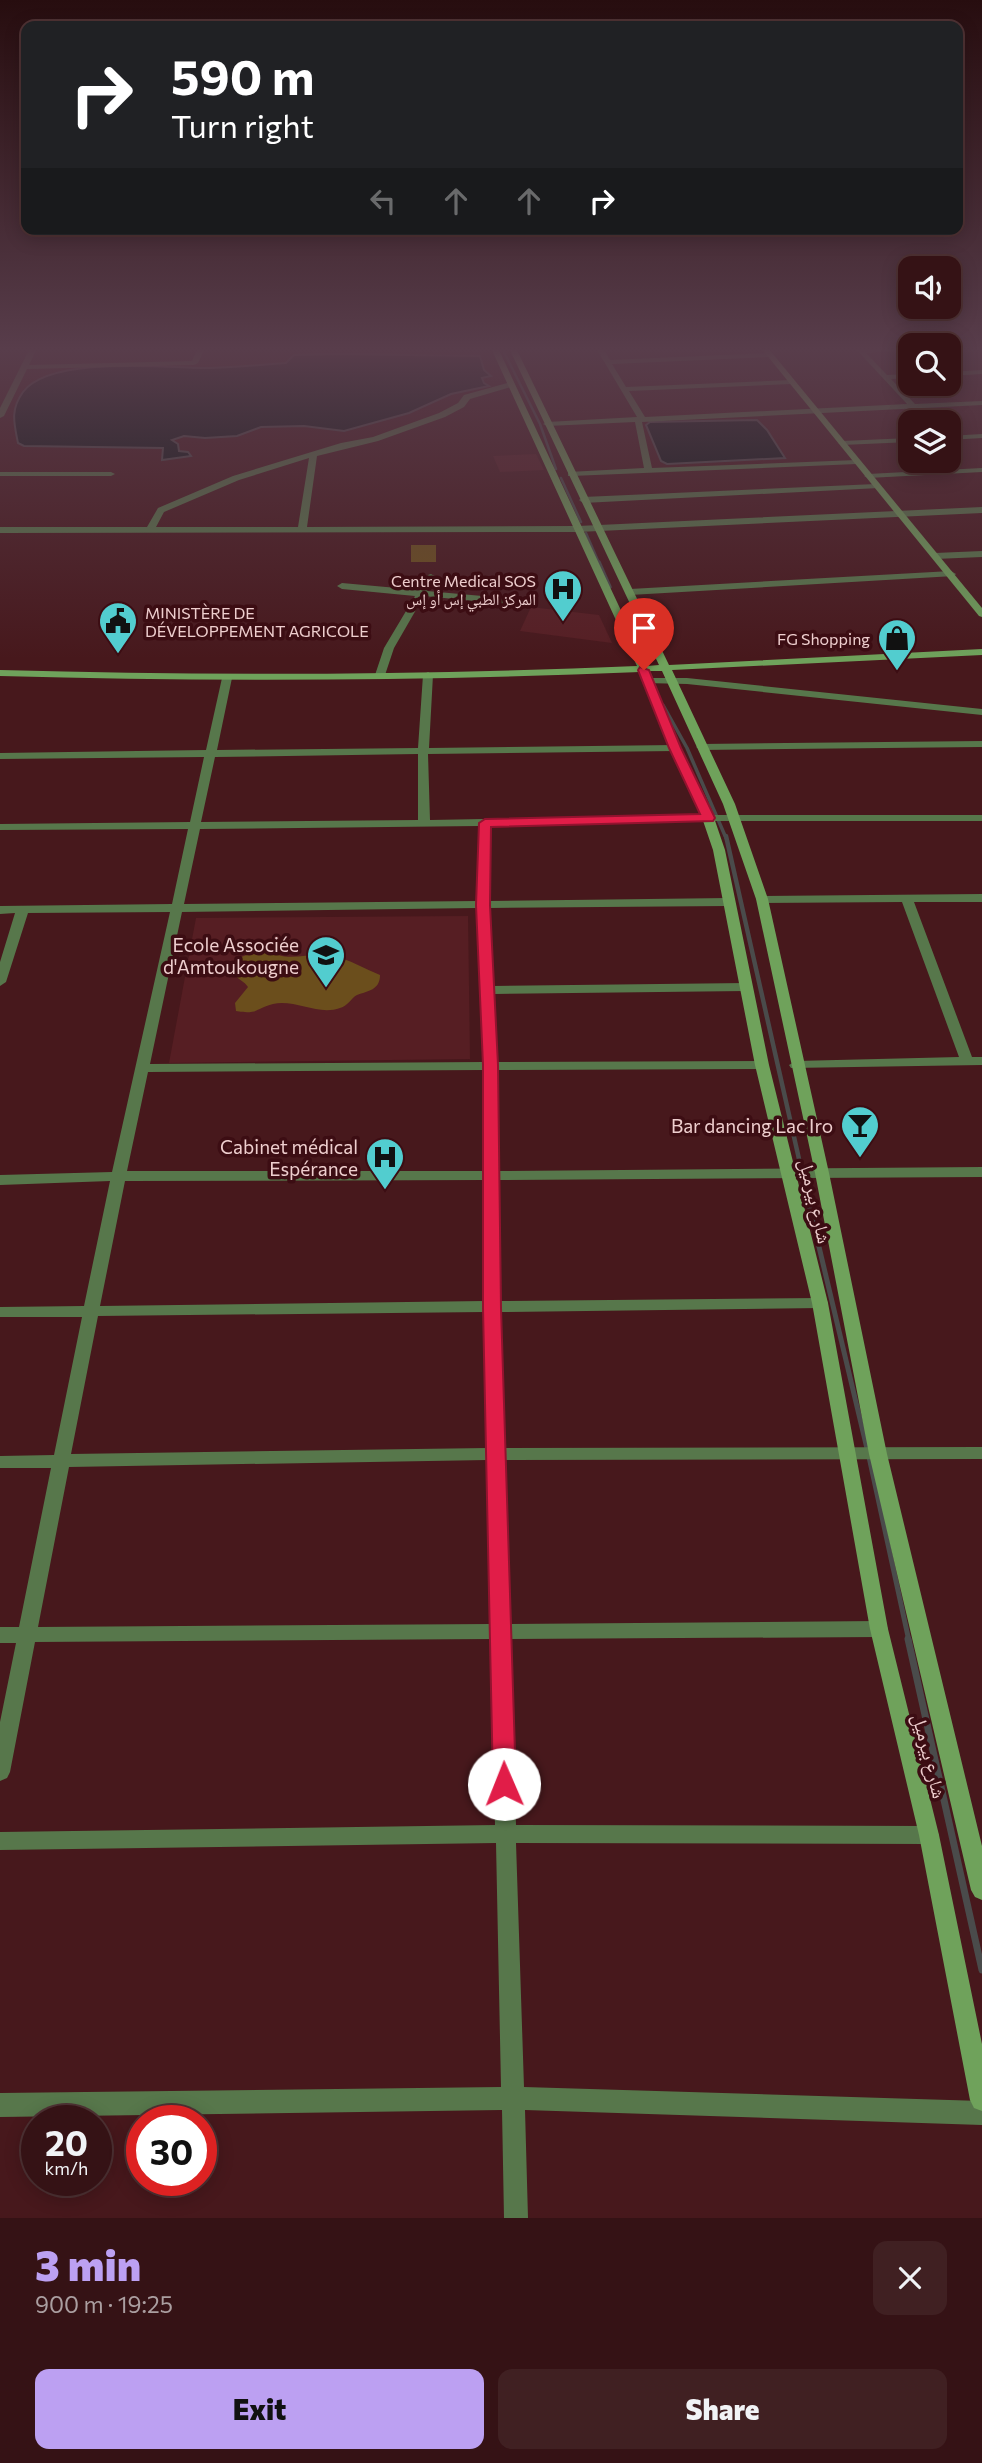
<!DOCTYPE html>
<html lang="en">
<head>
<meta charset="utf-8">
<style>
	:root { --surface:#351215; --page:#402022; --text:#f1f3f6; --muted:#aa9ea0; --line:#4f3234; --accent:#bca0f2 }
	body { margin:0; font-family:Commissioner,"Noto Naskh Arabic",sans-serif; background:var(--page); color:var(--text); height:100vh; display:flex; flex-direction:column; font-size:26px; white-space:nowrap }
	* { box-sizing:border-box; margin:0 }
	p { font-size:23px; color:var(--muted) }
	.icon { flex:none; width:38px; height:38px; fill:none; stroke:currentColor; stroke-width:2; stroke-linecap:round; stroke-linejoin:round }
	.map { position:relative; height:2218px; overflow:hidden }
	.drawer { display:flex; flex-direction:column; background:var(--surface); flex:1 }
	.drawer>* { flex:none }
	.banner { position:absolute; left:21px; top:21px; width:942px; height:214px; border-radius:14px; box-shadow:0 4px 18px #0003,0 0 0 2px var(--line); background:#202124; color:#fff; overflow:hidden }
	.buttons { position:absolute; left:898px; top:256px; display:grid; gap:14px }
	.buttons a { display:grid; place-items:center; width:63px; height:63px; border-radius:14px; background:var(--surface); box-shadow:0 4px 18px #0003,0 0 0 2px var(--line); font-size:35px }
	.speed { position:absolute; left:21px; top:2105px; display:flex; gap:14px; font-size:35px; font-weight:700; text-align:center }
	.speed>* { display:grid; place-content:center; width:91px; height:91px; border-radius:50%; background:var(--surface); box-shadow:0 4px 18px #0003,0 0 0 2px var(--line); line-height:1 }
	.speed small { font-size:18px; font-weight:400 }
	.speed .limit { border:10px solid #d22; background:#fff; color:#111 }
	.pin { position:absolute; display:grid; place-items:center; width:60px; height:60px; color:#fff; margin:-72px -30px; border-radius:50% 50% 50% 0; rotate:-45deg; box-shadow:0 0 7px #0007 }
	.pin .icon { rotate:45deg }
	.me { position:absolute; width:77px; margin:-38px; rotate:359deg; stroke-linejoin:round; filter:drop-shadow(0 0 5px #0008) }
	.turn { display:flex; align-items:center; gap:24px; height:147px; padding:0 35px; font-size:32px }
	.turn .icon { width:91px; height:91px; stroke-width:2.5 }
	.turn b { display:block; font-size:49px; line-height:60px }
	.lanes { display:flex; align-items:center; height:66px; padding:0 35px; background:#0003; justify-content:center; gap:35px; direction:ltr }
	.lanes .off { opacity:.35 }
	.round { display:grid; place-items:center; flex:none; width:74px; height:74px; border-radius:14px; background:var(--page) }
	.headline { display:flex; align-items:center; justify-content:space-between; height:119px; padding:0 35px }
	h1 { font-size:42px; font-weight:800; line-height:52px; color:var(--accent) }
	.button { display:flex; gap:14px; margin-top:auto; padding:14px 35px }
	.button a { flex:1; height:80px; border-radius:14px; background:var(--accent); color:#111; font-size:28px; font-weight:800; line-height:80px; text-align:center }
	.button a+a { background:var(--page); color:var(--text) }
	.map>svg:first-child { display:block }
	.built { fill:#561e23 }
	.green { fill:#6b4e1c }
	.water { fill:#041313; stroke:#4a4b4b; stroke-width:2 }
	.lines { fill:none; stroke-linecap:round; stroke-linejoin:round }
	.stream-far4 { stroke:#4a4b4b; stroke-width:2.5 }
	.stream-far3 { stroke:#4a4b4b; stroke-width:3.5 }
	.stream-far2 { stroke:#4a4b4b; stroke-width:4.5 }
	.stream-far1 { stroke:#4a4b4b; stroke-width:5 }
	.stream { stroke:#4a4b4b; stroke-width:7 }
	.street { fill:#57774b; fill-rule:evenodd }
	.secondary { fill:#6fa25b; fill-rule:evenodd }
	.route { fill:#e11d48; stroke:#92132f; stroke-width:2 }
	.labels { text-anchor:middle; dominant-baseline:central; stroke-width:7; stroke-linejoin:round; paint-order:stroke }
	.far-poi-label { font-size:16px; fill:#eecece; stroke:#3c0d13; text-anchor:end }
	.poi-label { font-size:19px; fill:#eecece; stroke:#3c0d13; text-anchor:end }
	.street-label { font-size:19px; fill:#eecece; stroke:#3c0d13 }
</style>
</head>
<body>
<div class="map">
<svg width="982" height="2218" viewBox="0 0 982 2218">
	<rect width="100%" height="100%" fill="#47181c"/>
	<g class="built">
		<path d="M 536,454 L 544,470 L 500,472 L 493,456 Z"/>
		<path d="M 531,607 L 599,615 L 612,643 L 520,631 Z"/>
		<path d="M 468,916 L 470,1059 L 169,1063 L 196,918 Z"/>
	</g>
	<g class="green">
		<rect x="411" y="545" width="25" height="17"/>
		<path d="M 267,950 C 288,964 309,951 333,956 C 349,959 365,969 380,975 C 380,990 368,991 357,995 C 351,998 348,1006 340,1008 C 318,1016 295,999 273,1004 C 256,1008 258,1015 236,1011 L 235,1003 L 248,987 C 244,981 239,980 235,975 C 223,957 257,952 267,950 Z"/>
	</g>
	<g class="water">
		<path d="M 338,354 L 480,356 L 484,370 L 491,376 L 482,378 L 484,383 L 489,386 L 451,394 L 409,413 L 344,431 L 304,426 L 261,427 L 237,436 L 205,438 L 184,436 L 172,440 L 178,444 L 179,451 L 188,452 L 191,456 L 162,460 L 163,448 L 24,446 L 18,443 C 14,423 10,410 23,392 C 51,355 168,368 211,368 C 236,367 261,365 286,363 L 294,355 Z"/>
		<path d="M 757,420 L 767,430 L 785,458 L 667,464 L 661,461 L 646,425 L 650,422 Z"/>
	</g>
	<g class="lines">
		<g class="stream-far4">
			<path d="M 502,348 L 540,424 L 556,469"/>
			<path d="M 561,478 L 581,522"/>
			<path d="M 586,533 L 599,563"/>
		</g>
		<g class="stream-far3">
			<path d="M 599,562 L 610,587"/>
			<path d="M 663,705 L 687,748 L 726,838"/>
		</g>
		<path class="stream-far2" d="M 726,836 L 806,1190"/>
		<path class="stream-far1" d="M 805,1188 L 869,1457 L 909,1641"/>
		<path class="stream" d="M 908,1639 L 982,1970"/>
		<g class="street">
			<path d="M 30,348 L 37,348 L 29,365 L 192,361 L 198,348 L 205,348 L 198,363 L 194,365 L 27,369 L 4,416 L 0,418 L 0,408 Z"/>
			<path d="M 596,348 L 603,348 L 610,360 L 769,353 L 773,355 L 769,357 L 612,364 L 626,387 L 791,380 L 795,382 L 791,384 L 629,391 L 645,417 L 907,404 L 855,348 L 910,348 L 910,350 L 866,353 L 887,375 L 910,374 L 910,378 L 891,379 L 915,404 L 982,401 L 982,405 L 642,422 L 652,468 L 857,460 L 861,462 L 857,464 L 571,476 L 568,476 L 568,472 L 644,468 L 635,422 L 547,426 L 543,424 L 547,422 L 637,417 Z"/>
			<path d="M 982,370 L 982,374 L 948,376 L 948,372 Z"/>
			<path d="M 511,382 L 515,384 L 514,386 L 470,399 L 464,407 L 445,417 L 378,441 L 317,456 L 307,527 L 578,526 L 982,507 L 982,513 L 578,532 L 0,533 L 0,527 L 147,527 L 158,508 L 233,476 L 341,443 L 373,437 L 439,413 L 458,403 L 464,395 ZM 309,458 L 298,527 L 156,527 L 164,512 L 239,480 Z"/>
			<path d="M 982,434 L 982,438 L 948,440 L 948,436 Z"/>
			<path d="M 910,438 L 910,442 L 842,445 L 838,443 L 842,441 Z"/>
			<path d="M 982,468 L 982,472 L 868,478 L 864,476 L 868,474 Z"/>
			<path d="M 0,472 L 111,472 L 115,474 L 111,476 L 0,476 Z"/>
			<path d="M 876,484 L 880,486 L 879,488 L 583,503 L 579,500 L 583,497 Z"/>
			<path d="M 982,551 L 982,557 L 935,559 L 931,556 L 935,553 Z"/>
			<path d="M 951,571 L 956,574 L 954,576 L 630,595 L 625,592 L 630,589 Z"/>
			<path d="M 431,574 L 436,577 L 427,591 L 526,600 L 531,603 L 526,606 L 424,596 L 394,648 L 385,675 L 376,677 L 375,675 L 384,648 L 415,596 L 342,589 L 337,586 L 342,583 L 419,590 L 428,575 Z"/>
			<path d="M 428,672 L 433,675 L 429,748 L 675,745 L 680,748 L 675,751 L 428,754 L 430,820 L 708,815 L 982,815 L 982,821 L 708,821 L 491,826 L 489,901 L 728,898 L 734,902 L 728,906 L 489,908 L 493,986 L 746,983 L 752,987 L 746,991 L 494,994 L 498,1062 L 762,1061 L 769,1065 L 762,1069 L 498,1070 L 499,1171 L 982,1167 L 982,1177 L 499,1180 L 500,1301 L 820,1298 L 826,1299 L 828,1303 L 826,1307 L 820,1308 L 500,1312 L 504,1448 L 982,1447 L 982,1459 L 505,1460 L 510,1624 L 879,1621 L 886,1624 L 888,1629 L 886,1634 L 879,1637 L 510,1639 L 516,1825 L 929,1826 L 936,1829 L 939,1835 L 936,1841 L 929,1844 L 516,1843 L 524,2087 L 982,2101 L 982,2125 L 525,2110 L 528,2218 L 504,2218 L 502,2110 L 0,2117 L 0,2093 L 501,2087 L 496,1843 L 0,1850 L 0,1832 L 495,1825 L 491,1639 L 35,1642 L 10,1772 L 7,1778 L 0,1781 L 0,1722 L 16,1643 L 0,1643 L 0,1627 L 19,1627 L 51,1468 L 0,1468 L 0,1456 L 54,1455 L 82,1317 L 0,1317 L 0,1307 L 84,1306 L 110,1181 L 0,1185 L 0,1175 L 112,1172 L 170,912 L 28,913 L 6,982 L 0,986 L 0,962 L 15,913 L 0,914 L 0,906 L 172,904 L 188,829 L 0,830 L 0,824 L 190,822 L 204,757 L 0,759 L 0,753 L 206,750 L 222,678 L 227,675 L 232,678 L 217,750 L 418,748 L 423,675 ZM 418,754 L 418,820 L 201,822 L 215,757 ZM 479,826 L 477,901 L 184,904 L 200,829 ZM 477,908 L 484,1062 L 150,1064 L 182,912 ZM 484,1070 L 484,1171 L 127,1171 L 148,1072 ZM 484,1180 L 484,1301 L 100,1306 L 125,1181 ZM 484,1312 L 487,1448 L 71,1454 L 98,1316 ZM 487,1460 L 491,1624 L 38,1627 L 69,1467 Z"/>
			<path d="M 649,678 L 687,678 L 982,709 L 982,715 L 687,684 L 645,683 L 644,681 Z"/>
			<path d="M 982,741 L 982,747 L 701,750 L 696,747 L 701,744 Z"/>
			<path d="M 982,894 L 982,902 L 914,902 L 972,1057 L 982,1057 L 982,1065 L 791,1068 L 789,1065 L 796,1061 L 959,1057 L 902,902 L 762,903 L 758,902 L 756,899 L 758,896 Z"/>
		</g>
		<g class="secondary">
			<path d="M 491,348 L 498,348 L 647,666 L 659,665 L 509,348 L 516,348 L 669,665 L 982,649 L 982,655 L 672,670 L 735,804 L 768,899 L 829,1173 L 887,1454 L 982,1846 L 982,1900 L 975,1897 L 971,1890 L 869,1454 L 815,1173 L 756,899 L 723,804 L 662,671 L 650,671 L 680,748 L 710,806 L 725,850 L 769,1065 L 828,1303 L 888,1629 L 939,1835 L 982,2044 L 982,2111 L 974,2108 L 970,2100 L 919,1835 L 870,1629 L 812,1303 L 755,1065 L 713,850 L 698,806 L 670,748 L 640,672 C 426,681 213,682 0,676 L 0,670 C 213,676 425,675 637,666 Z"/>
			<path d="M 761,348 L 768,348 L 982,608 L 982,617 L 979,616 Z"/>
		</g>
	</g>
	<linearGradient id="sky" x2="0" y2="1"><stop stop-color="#270d0f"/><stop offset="0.53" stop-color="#583d4b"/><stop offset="1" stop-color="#583d4b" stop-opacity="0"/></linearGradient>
	<rect width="982" height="659" fill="url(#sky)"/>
	<path class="route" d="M 640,667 L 649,670 L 681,748 L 715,818 L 713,821 L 491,827 L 490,905 L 498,1065 L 501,1308 L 516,1784 L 512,1791 L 504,1794 L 496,1791 L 493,1784 L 483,1308 L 483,1065 L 476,905 L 479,823 L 485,819 L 700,814 L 669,748 L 638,670 Z"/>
	<defs>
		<symbol id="hospital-pin" viewBox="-11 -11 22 30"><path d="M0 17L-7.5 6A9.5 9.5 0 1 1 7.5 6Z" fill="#52cdcf" stroke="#3c0d13"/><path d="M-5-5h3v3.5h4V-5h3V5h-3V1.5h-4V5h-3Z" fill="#111"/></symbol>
		<symbol id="civic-pin" viewBox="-11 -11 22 30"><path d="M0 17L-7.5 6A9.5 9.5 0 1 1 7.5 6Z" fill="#52cdcf" stroke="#3c0d13"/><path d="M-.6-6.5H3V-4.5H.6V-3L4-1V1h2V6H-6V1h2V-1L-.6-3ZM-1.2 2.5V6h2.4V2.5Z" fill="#111"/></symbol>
		<symbol id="shop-pin" viewBox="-11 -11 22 30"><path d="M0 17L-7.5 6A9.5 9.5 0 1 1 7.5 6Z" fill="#52cdcf" stroke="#3c0d13"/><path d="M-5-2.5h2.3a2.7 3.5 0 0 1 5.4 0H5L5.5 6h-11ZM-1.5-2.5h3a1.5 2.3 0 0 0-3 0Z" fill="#111"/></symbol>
		<symbol id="school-pin" viewBox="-11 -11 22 30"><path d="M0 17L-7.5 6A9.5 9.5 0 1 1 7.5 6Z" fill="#52cdcf" stroke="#3c0d13"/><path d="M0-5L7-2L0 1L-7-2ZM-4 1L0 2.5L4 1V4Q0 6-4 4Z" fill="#111"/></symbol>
		<symbol id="bar-pin" viewBox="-11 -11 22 30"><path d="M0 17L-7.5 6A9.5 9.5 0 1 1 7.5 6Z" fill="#52cdcf" stroke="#3c0d13"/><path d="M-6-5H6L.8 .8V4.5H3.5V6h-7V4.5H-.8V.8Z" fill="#111"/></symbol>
	</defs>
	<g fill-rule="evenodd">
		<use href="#hospital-pin" x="541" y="567" width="44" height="60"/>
		<use href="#civic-pin" x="96" y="599" width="44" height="60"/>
		<use href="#shop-pin" x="875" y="616" width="44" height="60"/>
		<use href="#school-pin" x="304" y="933" width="44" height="60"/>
		<use href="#bar-pin" x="838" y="1103" width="44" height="60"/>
		<use href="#hospital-pin" x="363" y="1135" width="44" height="60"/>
	</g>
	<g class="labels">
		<g class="far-poi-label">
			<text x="536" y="580">Centre Medical SOS<tspan x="536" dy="18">المركز الطبي إس أو إس</tspan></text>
			<text x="145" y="612" text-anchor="start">MINISTÈRE DE<tspan x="145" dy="18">DÉVELOPPEMENT AGRICOLE</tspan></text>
			<text x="870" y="638">FG Shopping</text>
		</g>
		<g class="poi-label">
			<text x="299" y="944">Ecole Associée<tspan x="299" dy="22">d'Amtoukougne</tspan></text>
			<text x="833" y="1125">Bar dancing Lac Iro</text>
			<text x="358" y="1146">Cabinet médical<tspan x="358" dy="22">Espérance</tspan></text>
		</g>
		<g class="street-label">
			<text transform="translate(816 1201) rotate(77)">شارع بيرميل</text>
			<text transform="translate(930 1756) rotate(76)">شارع بيرميل</text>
		</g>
	</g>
</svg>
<div class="buttons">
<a><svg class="icon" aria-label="sound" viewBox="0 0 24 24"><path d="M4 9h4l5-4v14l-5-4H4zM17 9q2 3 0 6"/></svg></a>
<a><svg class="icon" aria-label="search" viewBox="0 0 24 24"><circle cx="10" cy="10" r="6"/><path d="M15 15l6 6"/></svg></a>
<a><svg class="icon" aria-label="layers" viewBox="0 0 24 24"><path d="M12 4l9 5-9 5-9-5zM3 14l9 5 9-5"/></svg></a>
</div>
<div class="speed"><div>20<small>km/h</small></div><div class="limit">30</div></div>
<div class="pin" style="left:644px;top:670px;background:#d93025"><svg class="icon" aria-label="arrive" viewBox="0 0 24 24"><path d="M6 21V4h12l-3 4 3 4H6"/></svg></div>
<svg class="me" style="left:504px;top:1784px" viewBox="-20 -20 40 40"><circle r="19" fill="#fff"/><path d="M0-13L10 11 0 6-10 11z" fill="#e11d48"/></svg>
<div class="banner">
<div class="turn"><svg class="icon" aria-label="right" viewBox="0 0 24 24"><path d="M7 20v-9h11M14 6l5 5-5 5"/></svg><div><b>590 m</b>Turn right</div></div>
<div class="lanes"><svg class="icon off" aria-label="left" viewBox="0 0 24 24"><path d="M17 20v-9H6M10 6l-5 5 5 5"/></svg><svg class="icon off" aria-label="ahead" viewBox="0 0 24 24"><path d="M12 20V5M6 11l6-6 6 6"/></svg><svg class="icon off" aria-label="ahead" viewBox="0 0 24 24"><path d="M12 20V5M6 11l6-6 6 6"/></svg><svg class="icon" aria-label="right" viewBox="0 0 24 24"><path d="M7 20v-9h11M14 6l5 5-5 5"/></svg></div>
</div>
</div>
<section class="drawer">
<div class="headline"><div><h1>3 min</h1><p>900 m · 19:25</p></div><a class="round"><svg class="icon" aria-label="close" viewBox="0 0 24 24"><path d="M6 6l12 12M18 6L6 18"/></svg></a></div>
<div class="button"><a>Exit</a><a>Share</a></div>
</section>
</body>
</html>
